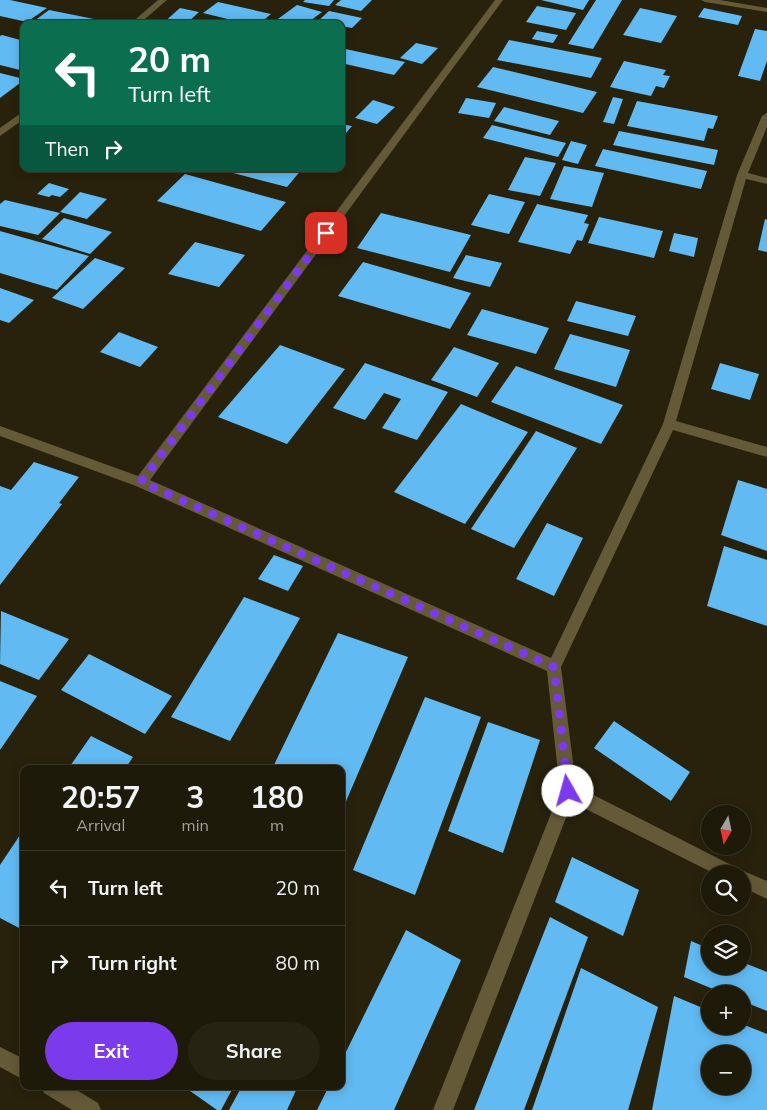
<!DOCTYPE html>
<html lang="en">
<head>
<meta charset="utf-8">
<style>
	:root { --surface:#1e1a09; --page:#262312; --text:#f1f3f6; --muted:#a1a19c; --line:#3c382a; --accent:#7c3aed }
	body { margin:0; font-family:Mulish,sans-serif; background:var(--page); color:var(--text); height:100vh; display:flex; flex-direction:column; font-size:19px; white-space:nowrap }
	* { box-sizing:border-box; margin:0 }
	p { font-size:16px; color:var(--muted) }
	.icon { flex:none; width:28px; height:28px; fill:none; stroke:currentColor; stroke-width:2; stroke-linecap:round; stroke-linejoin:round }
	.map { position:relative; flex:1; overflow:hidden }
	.sheet { position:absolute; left:20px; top:765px; width:325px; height:325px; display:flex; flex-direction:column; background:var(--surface); border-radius:10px; box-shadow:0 2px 12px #0003,0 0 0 1px var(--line) }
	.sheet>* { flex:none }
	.guide { position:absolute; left:20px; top:20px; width:325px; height:152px; border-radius:10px; box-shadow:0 2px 12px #0003,0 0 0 1px var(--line); background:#0b6e4f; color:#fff; overflow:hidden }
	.needle { width:32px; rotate:189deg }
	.buttons { position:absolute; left:701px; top:805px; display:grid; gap:10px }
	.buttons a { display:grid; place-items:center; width:50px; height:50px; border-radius:50%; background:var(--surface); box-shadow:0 2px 12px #0003,0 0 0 1px var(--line); font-size:25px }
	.pin { position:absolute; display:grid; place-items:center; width:42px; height:42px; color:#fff; margin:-21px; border-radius:10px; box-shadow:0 2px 8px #0006 }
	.me { position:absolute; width:55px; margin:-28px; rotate:353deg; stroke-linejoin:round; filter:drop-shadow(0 0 4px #0008) }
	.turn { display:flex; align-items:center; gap:18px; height:105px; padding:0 25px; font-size:22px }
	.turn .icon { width:65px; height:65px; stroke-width:2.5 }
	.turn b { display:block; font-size:35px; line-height:42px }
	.then { display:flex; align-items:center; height:48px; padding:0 25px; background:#0003; gap:10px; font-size:19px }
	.eta { display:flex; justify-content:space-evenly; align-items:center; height:85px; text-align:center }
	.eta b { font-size:30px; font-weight:700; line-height:35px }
	.cta { display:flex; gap:10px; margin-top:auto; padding:10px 25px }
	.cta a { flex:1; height:58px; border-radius:30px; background:var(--accent); color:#fff; font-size:20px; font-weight:700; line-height:58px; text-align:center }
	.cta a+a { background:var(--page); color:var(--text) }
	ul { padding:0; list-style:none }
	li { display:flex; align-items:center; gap:15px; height:75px; padding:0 25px; border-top:1px solid var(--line) }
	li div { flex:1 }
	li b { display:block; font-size:19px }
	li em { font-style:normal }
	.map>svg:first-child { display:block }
	.building { fill:#61baf2; fill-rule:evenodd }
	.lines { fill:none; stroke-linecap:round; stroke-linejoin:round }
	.minor { fill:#655a37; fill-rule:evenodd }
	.route { stroke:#7c3aed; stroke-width:9; stroke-dasharray:0 16.2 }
</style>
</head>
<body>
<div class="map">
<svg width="767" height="1110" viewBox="0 0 767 1110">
	<rect width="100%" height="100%" fill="#28220c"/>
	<g class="building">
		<path d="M 0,0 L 10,0 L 47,8 L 27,22 L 0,16 Z"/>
		<path d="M 305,0 L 334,0 L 329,6 L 303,2 Z"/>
		<path d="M 341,0 L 372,0 L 361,11 L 335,5 Z"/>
		<path d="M 541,0 L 589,0 L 583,10 Z"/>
		<path d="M 596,0 L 622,0 L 593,49 L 568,44 Z"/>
		<path d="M 218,2 L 271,14 L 259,24 L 248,24 L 203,13 Z"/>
		<path d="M 297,5 L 322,12 L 306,24 L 271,24 Z"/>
		<path d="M 537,6 L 576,13 L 566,30 L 526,22 Z"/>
		<path d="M 180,8 L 199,12 L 186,24 L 162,24 Z"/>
		<path d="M 640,8 L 677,16 L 661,43 L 623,35 Z"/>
		<path d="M 704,8 L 742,16 L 738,25 L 698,17 Z"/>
		<path d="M 49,10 L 104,21 L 101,24 L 30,24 Z"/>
		<path d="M 329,11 L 362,18 L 352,28 L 341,26 L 341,24 L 318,21 Z"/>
		<path d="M 755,29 L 767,31 L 767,61 L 760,81 L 738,76 Z"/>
		<path d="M 537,31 L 558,35 L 553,43 L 532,39 Z"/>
		<path d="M 2,35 L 24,41 L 24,44 L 20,47 L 24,48 L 24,71 L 0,65 L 0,36 Z"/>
		<path d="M 509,40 L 602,58 L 591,78 L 497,60 Z"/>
		<path d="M 416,43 L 438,48 L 422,64 L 400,58 Z"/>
		<path d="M 341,48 L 405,62 L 394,75 L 341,63 Z"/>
		<path d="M 624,61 L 666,70 L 663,75 L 670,76 L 664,88 L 656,86 L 651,96 L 610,87 Z"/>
		<path d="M 493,67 L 597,92 L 583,113 L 477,87 Z"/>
		<path d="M 0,73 L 24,79 L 24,80 L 0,98 Z"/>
		<path d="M 613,97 L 623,99 L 614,124 L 603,122 Z"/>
		<path d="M 466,98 L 496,103 L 489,118 L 458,113 Z"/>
		<path d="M 373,100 L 395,107 L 377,124 L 355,118 Z"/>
		<path d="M 637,101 L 718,116 L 713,129 L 708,128 L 704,141 L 627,126 Z"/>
		<path d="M 504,107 L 559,121 L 550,135 L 494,121 Z"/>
		<path d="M 341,124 L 352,126 L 341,139 Z"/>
		<path d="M 492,125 L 566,143 L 558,157 L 483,138 Z"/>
		<path d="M 619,131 L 718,150 L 714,165 L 613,145 Z"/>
		<path d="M 571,141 L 587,145 L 578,164 L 562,160 Z"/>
		<path d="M 603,149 L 707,171 L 701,189 L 595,166 Z"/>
		<path d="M 525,157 L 556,163 L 540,196 L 508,190 Z"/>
		<path d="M 564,166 L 604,173 L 592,207 L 550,199 Z"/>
		<path d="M 218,169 L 302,169 L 287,187 Z"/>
		<path d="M 185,174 L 286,202 L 261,231 L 157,201 Z"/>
		<path d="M 49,183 L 69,189 L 60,197 L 52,195 L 49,197 L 37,194 Z"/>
		<path d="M 80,192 L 107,199 L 87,219 L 60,212 Z"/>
		<path d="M 489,194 L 525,202 L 509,234 L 471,225 Z"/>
		<path d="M 5,200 L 60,213 L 38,235 L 0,226 L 0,204 Z"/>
		<path d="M 537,204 L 588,215 L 584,223 L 589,224 L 582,241 L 577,240 L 570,254 L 518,242 Z"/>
		<path d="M 381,213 L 471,235 L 450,272 L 357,248 Z"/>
		<path d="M 599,217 L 663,231 L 654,258 L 588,243 Z"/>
		<path d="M 64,218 L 112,232 L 90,254 L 42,239 Z"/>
		<path d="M 765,219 L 767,220 L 767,252 L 758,250 Z"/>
		<path d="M 0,231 L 89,256 L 57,290 L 0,273 Z"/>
		<path d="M 674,233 L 698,238 L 694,257 L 669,251 Z"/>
		<path d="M 195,242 L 245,255 L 219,287 L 168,274 Z"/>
		<path d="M 466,255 L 502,263 L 490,287 L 453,278 Z"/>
		<path d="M 95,258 L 125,268 L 83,309 L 52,298 Z"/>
		<path d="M 363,262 L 471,293 L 450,329 L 338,296 Z"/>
		<path d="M 0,288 L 34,300 L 9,323 L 0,320 Z"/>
		<path d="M 576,301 L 636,316 L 628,336 L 567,321 Z"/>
		<path d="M 482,309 L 549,328 L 536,354 L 467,335 Z"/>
		<path d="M 119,332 L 158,347 L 140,367 L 100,352 Z"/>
		<path d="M 570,334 L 630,350 L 616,387 L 554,369 Z"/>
		<path d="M 280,345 L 345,369 L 287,444 L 218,417 Z"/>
		<path d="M 454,347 L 499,363 L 477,397 L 431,380 Z"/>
		<path d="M 365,363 L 448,392 L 417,440 L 382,428 L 401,399 L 384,393 L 365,420 L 333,408 Z"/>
		<path d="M 720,363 L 759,374 L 750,400 L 711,389 Z"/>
		<path d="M 516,366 L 623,405 L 601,444 L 491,402 Z"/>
		<path d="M 461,404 L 528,432 L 465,524 L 394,492 Z"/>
		<path d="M 536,431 L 577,448 L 514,548 L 471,529 Z"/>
		<path d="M 34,462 L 79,477 L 59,503 L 62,504 L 0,585 L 0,486 L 11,490 Z"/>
		<path d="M 738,480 L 767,489 L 767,551 L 721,535 Z"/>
		<path d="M 547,523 L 583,538 L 554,596 L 516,579 Z"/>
		<path d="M 724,546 L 767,560 L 767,626 L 707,606 Z"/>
		<path d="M 274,555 L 303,566 L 288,591 L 258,579 Z"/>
		<path d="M 244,597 L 300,618 L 230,741 L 171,717 Z"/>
		<path d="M 1,611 L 69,639 L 39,680 L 0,664 Z"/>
		<path d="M 338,633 L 408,657 L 341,813 L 341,769 L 272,769 Z"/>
		<path d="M 89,654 L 172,696 L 145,734 L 61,690 Z"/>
		<path d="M 0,681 L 37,696 L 0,750 Z"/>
		<path d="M 425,697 L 481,717 L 415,895 L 353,870 Z"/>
		<path d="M 614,721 L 690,772 L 671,801 L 594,748 Z"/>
		<path d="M 488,722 L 540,740 L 503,853 L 448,831 Z"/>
		<path d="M 91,736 L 133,757 L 125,769 L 68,769 Z"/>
		<path d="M 22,832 L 24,833 L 23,930 L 0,918 L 0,865 Z"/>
		<path d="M 572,857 L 639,890 L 623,936 L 555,902 Z"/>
		<path d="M 550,917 L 588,937 L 524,1110 L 474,1110 Z"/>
		<path d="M 406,930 L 461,960 L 394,1110 L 317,1110 L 329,1086 L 341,1086 L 341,1062 Z"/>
		<path d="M 691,941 L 710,949 L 710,966 L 742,966 L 742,962 L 767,972 L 767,1011 L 742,1001 L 742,994 L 725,994 L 684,977 Z"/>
		<path d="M 581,968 L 658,1007 L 628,1110 L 532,1110 Z"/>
		<path d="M 674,996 L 710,1011 L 710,1026 L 742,1026 L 742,1024 L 767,1034 L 767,1110 L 652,1110 ZM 710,1054 L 742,1054 L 742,1086 L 710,1086 Z"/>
		<path d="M 183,1086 L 234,1086 L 221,1110 L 217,1110 Z"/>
		<path d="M 242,1086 L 298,1086 L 287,1110 L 229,1110 Z"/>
	</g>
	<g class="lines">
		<g class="minor">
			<path d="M 158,0 L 167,0 L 139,24 L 130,24 Z"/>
			<path d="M 495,0 L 503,0 L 150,480 L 551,658 L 663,424 L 737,175 L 762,116 L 767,113 L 767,127 L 748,173 L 767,178 L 767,184 L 746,179 L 676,421 L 767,447 L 767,457 L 673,430 L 561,667 L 576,786 L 741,870 L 767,881 L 767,899 L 742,887 L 742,874 L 715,874 L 572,802 L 453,1110 L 433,1110 L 560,791 L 547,671 L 136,486 L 0,436 L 0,426 L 138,476 Z"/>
			<path d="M 701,0 L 720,0 L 767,8 L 767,12 L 705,2 Z"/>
			<path d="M 24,111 L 24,119 L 0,136 L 0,128 Z"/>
			<path d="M 0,1047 L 24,1059 L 24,1080 L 0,1067 Z"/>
			<path d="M 41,1086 L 70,1086 L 98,1103 L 101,1110 L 72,1110 L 44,1093 Z"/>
		</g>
	</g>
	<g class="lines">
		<path class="route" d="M 326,233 L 141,482 L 554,667 L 568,791"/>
	</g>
</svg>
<div class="buttons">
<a><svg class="needle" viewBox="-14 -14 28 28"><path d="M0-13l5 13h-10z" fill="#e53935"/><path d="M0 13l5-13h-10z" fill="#a1a19c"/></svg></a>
<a><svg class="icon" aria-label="search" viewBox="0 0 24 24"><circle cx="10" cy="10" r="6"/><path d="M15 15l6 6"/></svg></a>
<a><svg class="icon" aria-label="layers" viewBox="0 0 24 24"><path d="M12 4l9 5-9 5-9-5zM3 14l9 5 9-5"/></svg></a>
<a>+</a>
<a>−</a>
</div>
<div class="pin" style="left:326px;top:233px;background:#d93025"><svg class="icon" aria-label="arrive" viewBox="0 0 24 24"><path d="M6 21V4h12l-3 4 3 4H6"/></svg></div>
<svg class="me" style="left:568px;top:791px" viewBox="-20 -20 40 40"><circle r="19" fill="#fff"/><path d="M0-13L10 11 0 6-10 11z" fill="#7c3aed"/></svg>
<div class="guide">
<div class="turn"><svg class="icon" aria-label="left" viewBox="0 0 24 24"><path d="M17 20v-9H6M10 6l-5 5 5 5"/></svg><div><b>20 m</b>Turn left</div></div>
<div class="then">Then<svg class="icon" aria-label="right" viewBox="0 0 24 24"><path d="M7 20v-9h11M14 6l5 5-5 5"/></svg></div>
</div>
<section class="sheet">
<div class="eta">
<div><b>20:57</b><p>Arrival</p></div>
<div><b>3</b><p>min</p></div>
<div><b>180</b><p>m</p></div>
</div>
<ul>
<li><svg class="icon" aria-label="left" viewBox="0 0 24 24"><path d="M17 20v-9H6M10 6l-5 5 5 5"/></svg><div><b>Turn left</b></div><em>20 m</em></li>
<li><svg class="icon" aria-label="right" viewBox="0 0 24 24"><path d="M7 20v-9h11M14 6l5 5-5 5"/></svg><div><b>Turn right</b></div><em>80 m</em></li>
</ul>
<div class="cta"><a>Exit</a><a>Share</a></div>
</section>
</div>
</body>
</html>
